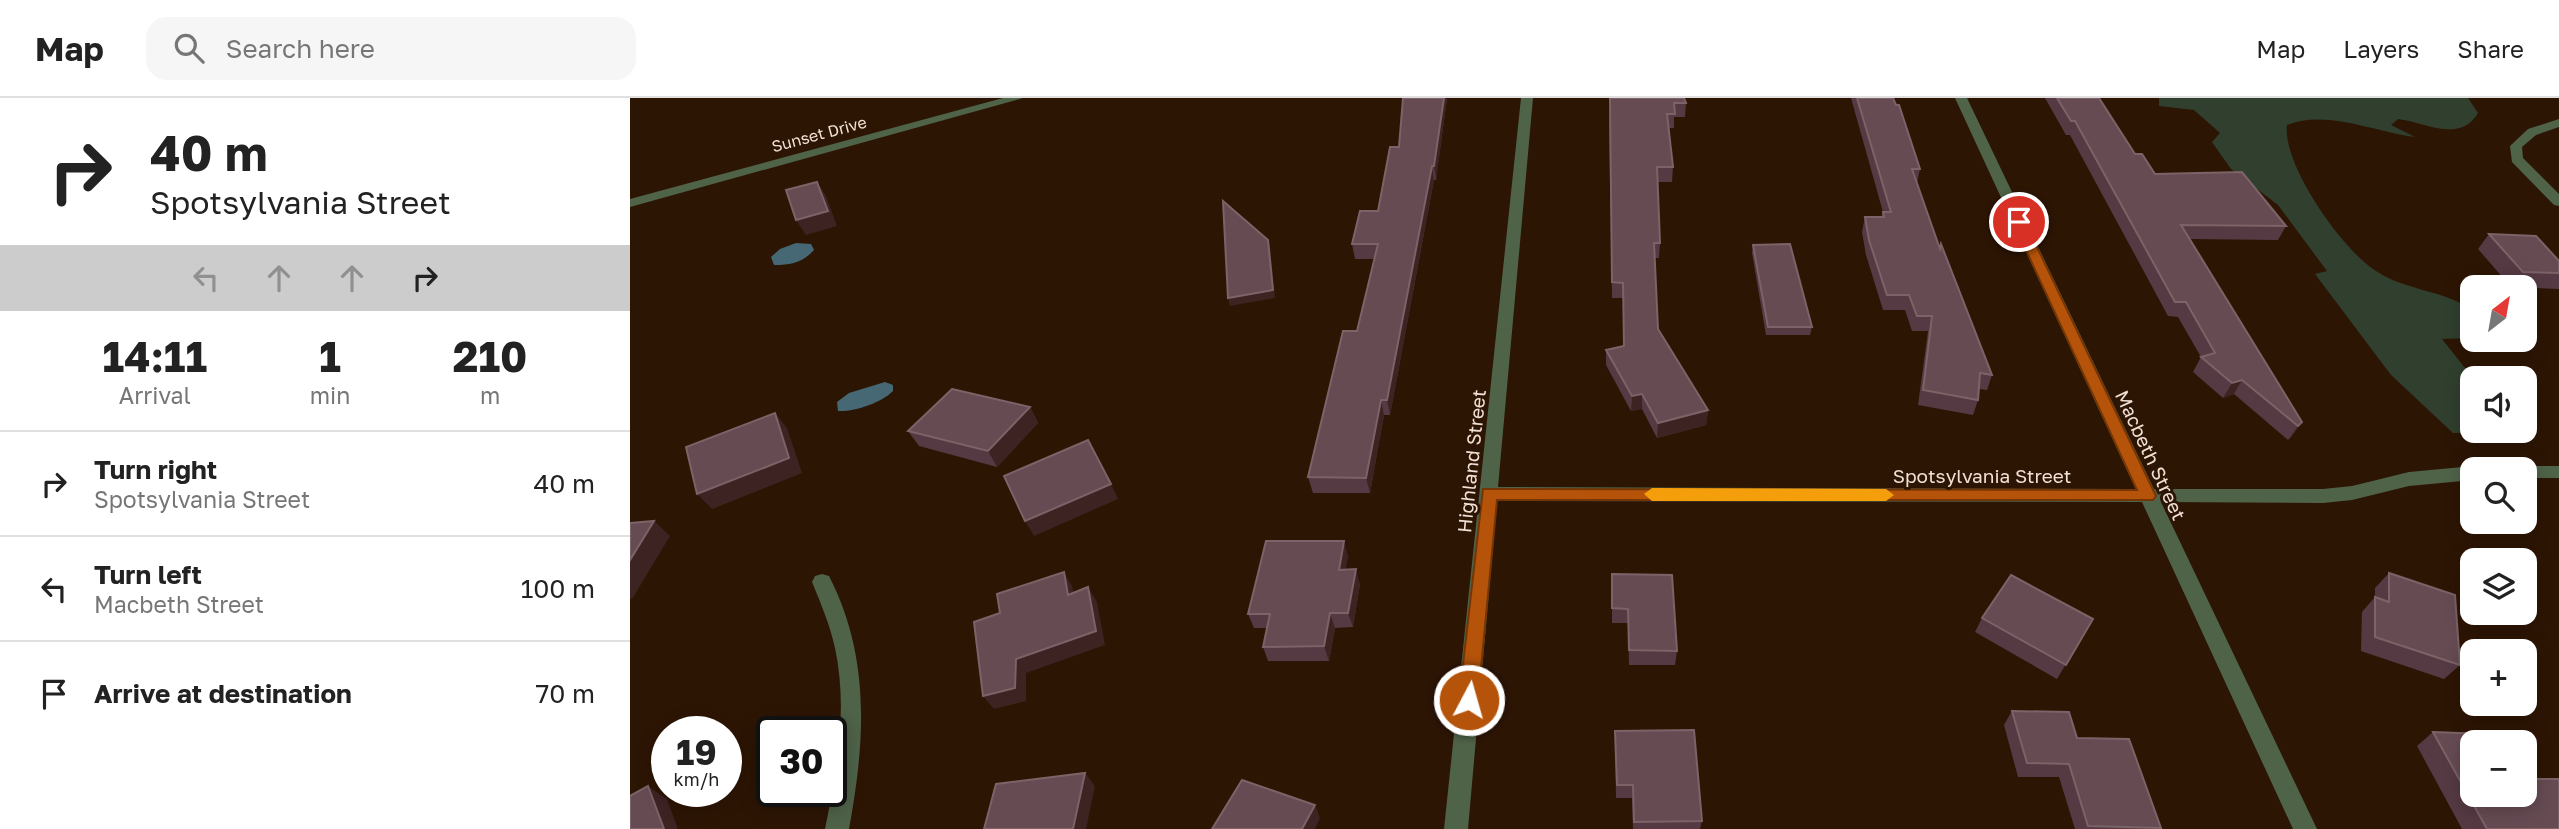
<!DOCTYPE html>
<html lang="en">
<head>
<meta charset="utf-8">
<style>
	:root { --surface:#fff; --page:#f6f6f6; --text:#222; --muted:#767676; --line:#e0e0e0 }
	body { margin:0; font-family:"Golos Text",sans-serif; background:var(--page); color:var(--text); height:100vh; display:flex; flex-direction:column; font-size:26px; white-space:nowrap }
	* { box-sizing:border-box; margin:0 }
	p { font-size:23px; color:var(--muted) }
	.icon { flex:none; width:38px; height:38px; fill:none; stroke:currentColor; stroke-width:2; stroke-linecap:round; stroke-linejoin:round }
	.map { position:relative; flex:1; overflow:hidden }
	.panel { display:flex; flex-direction:column; background:var(--surface); width:630px }
	.panel>* { flex:none }
	.top-card { background:#fff; color:var(--text); overflow:hidden }
	.needle { width:46px; rotate:31deg }
	.fabs { position:absolute; left:1830px; top:177px; display:grid; gap:14px }
	.fabs a { display:grid; place-items:center; width:77px; height:77px; border-radius:14px; background:var(--surface); box-shadow:0 4px 18px #0003; font-size:35px }
	.speed { position:absolute; left:21px; top:618px; display:flex; gap:14px; font-size:35px; font-weight:700; text-align:center }
	.speed>* { display:grid; place-content:center; width:91px; height:91px; border-radius:50%; background:var(--surface); box-shadow:0 4px 18px #0003; line-height:1 }
	.speed small { font-size:18px; font-weight:400 }
	.speed .limit { border:4px solid #111; border-radius:10px; background:#fff; color:#111 }
	.pin { position:absolute; display:grid; place-items:center; width:60px; height:60px; color:#fff; margin:-30px; border:4px solid #fff; border-radius:50%; box-shadow:0 2px 7px #0007 }
	.me { position:absolute; width:77px; margin:-38px; rotate:6deg; stroke-linejoin:round; filter:drop-shadow(0 0 5px #0008) }
	.turn { display:flex; align-items:center; gap:24px; height:147px; padding:0 35px; font-size:32px }
	.turn .icon { width:91px; height:91px; stroke-width:2.5 }
	.turn b { display:block; font-size:49px; line-height:60px }
	.lanes { display:flex; align-items:center; height:66px; padding:0 35px; background:#0003; justify-content:center; gap:35px; direction:ltr }
	.lanes .off { opacity:.35 }
	.eta { display:flex; justify-content:space-evenly; align-items:center; height:119px; text-align:center }
	.eta b { font-size:42px; font-weight:700; line-height:49px }
	ul { padding:0; list-style:none }
	li { display:flex; align-items:center; gap:21px; height:105px; padding:0 35px; border-top:2px solid var(--line) }
	li div { flex:1 }
	li b { display:block; font-size:26px }
	li em { font-style:normal }
	header { display:flex; align-items:center; gap:42px; box-sizing:border-box; height:98px; padding:0 35px; background:var(--surface); border-bottom:2px solid var(--line) }
	header strong { font-size:33px }
	nav { display:flex; gap:38px; margin-inline-start:auto; font-size:24px }
	.search { width:490px; height:63px; background:var(--page); display:flex; align-items:center; gap:18px; box-sizing:border-box; padding:0 24px; border-radius:21px; color:var(--muted); font-size:26px }
	main { display:flex; flex:1; min-height:0 }
	.map>svg:first-child { display:block }
	.green { fill:#303f2e }
	.water { fill:#466874 }
	.lines { fill:none; stroke-linecap:round; stroke-linejoin:round }
	.minor { fill:#4f6349; fill-rule:evenodd }
	.wall { fill:#553a43 }
	.shaded-wall { fill:#3e2323 }
	.building { fill:#664b53; stroke:#7b6367; stroke-width:2 }
	.route { fill:#b45309; stroke:#753606; stroke-width:2 }
	.slow { fill:#f59e0b }
	.labels { text-anchor:middle; dominant-baseline:central; stroke-width:6; stroke-linejoin:round; paint-order:stroke }
	.far-street-label { font-size:16px; fill:#f1e0d5; stroke:#2d1504 }
	.street-label { font-size:19px; fill:#f1e0d5; stroke:#2d1504 }
</style>
</head>
<body>
<header>
<strong>Map</strong>
<div class="search"><svg class="icon" aria-label="search" viewBox="0 0 24 24"><circle cx="10" cy="10" r="6"/><path d="M15 15l6 6"/></svg>Search here</div>
<nav><a>Map</a><a>Layers</a><a>Share</a></nav>
</header>
<main>
<section class="panel">
<div class="top-card">
<div class="turn"><svg class="icon" aria-label="right" viewBox="0 0 24 24"><path d="M7 20v-9h11M14 6l5 5-5 5"/></svg><div><b>40 m</b>Spotsylvania Street</div></div>
<div class="lanes"><svg class="icon off" aria-label="left" viewBox="0 0 24 24"><path d="M17 20v-9H6M10 6l-5 5 5 5"/></svg><svg class="icon off" aria-label="ahead" viewBox="0 0 24 24"><path d="M12 20V5M6 11l6-6 6 6"/></svg><svg class="icon off" aria-label="ahead" viewBox="0 0 24 24"><path d="M12 20V5M6 11l6-6 6 6"/></svg><svg class="icon" aria-label="right" viewBox="0 0 24 24"><path d="M7 20v-9h11M14 6l5 5-5 5"/></svg></div>
</div>
<div class="eta">
<div><b>14:11</b><p>Arrival</p></div>
<div><b>1</b><p>min</p></div>
<div><b>210</b><p>m</p></div>
</div>
<ul>
<li><svg class="icon" aria-label="right" viewBox="0 0 24 24"><path d="M7 20v-9h11M14 6l5 5-5 5"/></svg><div><b>Turn right</b><p>Spotsylvania Street</p></div><em>40 m</em></li>
<li><svg class="icon" aria-label="left" viewBox="0 0 24 24"><path d="M17 20v-9H6M10 6l-5 5 5 5"/></svg><div><b>Turn left</b><p>Macbeth Street</p></div><em>100 m</em></li>
<li><svg class="icon" aria-label="arrive" viewBox="0 0 24 24"><path d="M6 21V4h12l-3 4 3 4H6"/></svg><div><b>Arrive at destination</b></div><em>70 m</em></li>
</ul>
</section>
<div class="map">
<svg width="1929" height="731" viewBox="0 0 1929 731">
	<rect width="100%" height="100%" fill="#2d1504"/>
	<path class="green" d="M 1529,0 L 1838,0 L 1848,15 C 1830,46 1794,24 1768,21 L 1761,27 L 1785,39 C 1745,34 1696,11 1657,27 C 1652,66 1711,149 1743,171 C 1774,193 1811,191 1843,212 L 1843,240 L 1812,241 L 1843,280 L 1843,332 L 1886,334 L 1823,335 L 1761,277 L 1685,176 L 1697,173 L 1648,107 L 1601,71 L 1582,44 L 1590,35 L 1564,12 L 1529,8 Z"/>
	<g class="water">
		<path d="M 166,145 L 181,146 L 184,152 C 172,165 161,167 144,167 L 141,159 L 150,151 Z"/>
		<path d="M 255,284 L 263,287 L 263,293 C 251,305 224,314 208,313 L 207,304 L 219,295 Z"/>
	</g>
	<g class="lines">
		<g class="minor">
			<path d="M 373,0 L 393,0 L 0,109 L 0,101 Z"/>
			<path d="M 891,0 L 903,0 L 868,389 L 1506,391 L 1325,0 L 1337,0 L 1524,391 L 1693,391 L 1722,388 L 1779,374 L 1843,368 L 1849,370 L 1843,371 L 1843,382 L 1779,388 L 1722,402 L 1693,405 L 1531,404 L 1687,731 L 1663,731 L 1512,404 L 867,403 L 838,731 L 814,731 Z"/>
			<path d="M 1929,21 L 1929,29 L 1906,37 L 1892,49 L 1893,60 L 1929,96 L 1929,108 L 1924,107 L 1882,64 L 1880,48 L 1898,31 Z"/>
			<path d="M 1895,368 L 1929,368 L 1929,380 L 1895,380 L 1895,371 L 1888,371 Z"/>
			<path d="M 192,476 L 199,478 C 241,560 235,644 219,731 L 195,731 C 207,671 218,611 205,550 C 200,527 191,506 182,484 L 185,478 Z"/>
		</g>
	</g>
	<g class="wall">
		<path d="M 817,0 L 806,82 L 804,82 L 760,317 L 754,317 L 740,395 L 683,395 L 678,379 L 727,233 L 744,161 L 725,161 L 722,146 L 748,113 Z"/>
		<path d="M 980,0 L 1056,5 L 1055,19 L 1044,19 L 1044,30 L 1038,30 L 1043,69 L 1042,84 L 1028,84 L 1030,145 L 1029,160 L 1025,160 L 1028,231 L 1078,312 L 1076,327 L 1027,340 L 1012,311 L 1001,313 L 976,267 L 976,252 L 994,248 L 993,200 L 982,200 L 979,30 Z"/>
		<path d="M 1221,0 L 1263,0 L 1290,71 L 1287,85 L 1310,150 L 1362,277 L 1357,292 L 1349,291 L 1348,302 L 1343,317 L 1288,307 L 1298,233 L 1282,233 L 1275,212 L 1253,212 L 1236,157 L 1232,134 L 1235,119 L 1251,119 L 1253,114 Z"/>
		<path d="M 1415,0 L 1469,0 L 1505,56 L 1525,76 L 1656,128 L 1648,142 L 1560,141 L 1672,324 L 1662,338 L 1658,342 L 1604,296 L 1593,300 L 1563,274 L 1571,259 L 1548,219 L 1538,218 L 1440,37 L 1436,37 Z"/>
		<path d="M 1859,136 L 1929,163 L 1929,191 L 1881,189 L 1848,151 Z"/>
		<path d="M 1123,147 L 1182,229 L 1180,237 L 1136,237 L 1122,155 Z"/>
		<path d="M 400,309 L 408,325 L 367,369 L 289,348 L 278,333 Z"/>
		<path d="M 718,458 L 715,472 L 730,486 L 723,529 L 705,530 L 699,563 L 638,563 L 633,549 L 637,530 L 624,530 L 618,516 Z"/>
		<path d="M 1759,475 L 1830,567 L 1814,581 L 1731,553 L 1732,514 L 1745,499 L 1745,490 Z"/>
		<path d="M 982,476 L 1047,553 L 1045,567 L 999,567 L 998,525 L 982,525 Z"/>
		<path d="M 1352,520 L 1463,521 L 1427,581 L 1345,534 Z"/>
		<path d="M 1382,613 L 1447,640 L 1531,730 L 1530,731 L 1445,731 L 1429,679 L 1388,679 L 1374,627 Z"/>
		<path d="M 985,633 L 1072,723 L 1070,731 L 1003,731 L 1002,700 L 986,700 Z"/>
		<path d="M 1803,634 L 1907,681 L 1929,731 L 1832,731 L 1787,648 Z"/>
	</g>
	<g class="shaded-wall">
		<path d="M 814,0 L 817,0 L 806,82 L 804,68 Z"/>
		<path d="M 802,68 L 804,82 L 760,317 L 757,302 Z"/>
		<path d="M 187,84 L 196,98 L 207,128 L 176,137 L 166,122 Z"/>
		<path d="M 638,142 L 640,150 L 645,200 L 600,208 L 598,200 Z"/>
		<path d="M 1612,282 L 1604,296 L 1593,300 L 1602,285 Z"/>
		<path d="M 1012,296 L 1012,311 L 1001,313 L 1002,298 Z"/>
		<path d="M 751,302 L 754,317 L 740,395 L 736,380 Z"/>
		<path d="M 400,309 L 408,325 L 367,369 L 358,353 Z"/>
		<path d="M 1078,312 L 1076,327 L 1027,340 L 1028,325 Z"/>
		<path d="M 145,315 L 157,330 L 172,375 L 82,411 L 67,396 Z"/>
		<path d="M 1672,324 L 1662,338 L 1658,342 L 1668,328 Z"/>
		<path d="M 481,386 L 488,401 L 404,438 L 395,423 Z"/>
		<path d="M 24,423 L 40,438 L 2,501 L 0,500 L 0,462 Z"/>
		<path d="M 714,443 L 718,458 L 713,487 L 709,472 Z"/>
		<path d="M 726,471 L 730,486 L 723,529 L 718,515 Z"/>
		<path d="M 434,474 L 442,488 L 447,511 L 438,497 Z"/>
		<path d="M 458,489 L 467,504 L 475,547 L 396,575 L 396,603 L 364,611 L 353,598 L 386,561 Z"/>
		<path d="M 700,515 L 705,530 L 699,563 L 694,548 Z"/>
		<path d="M 455,675 L 465,688 L 456,731 L 443,731 Z"/>
		<path d="M 18,688 L 37,701 L 48,731 L 34,731 Z"/>
		<path d="M 685,707 L 690,720 L 685,731 L 672,731 Z"/>
	</g>
	<g class="building">
		<path d="M 773,0 L 814,0 L 804,68 L 802,68 L 757,302 L 751,302 L 736,380 L 678,379 L 713,233 L 727,233 L 748,146 L 722,146 L 730,113 L 748,113 L 760,49 L 769,49 Z"/>
		<path d="M 980,0 L 1054,0 L 1056,5 L 1044,5 L 1045,16 L 1037,16 L 1043,69 L 1027,69 L 1030,145 L 1024,145 L 1028,231 L 1078,312 L 1028,325 L 1012,296 L 1002,298 L 976,252 L 994,248 L 993,185 L 982,184 Z"/>
		<path d="M 1227,0 L 1263,0 L 1266,7 L 1269,7 L 1290,71 L 1282,71 L 1310,151 L 1311,146 L 1362,277 L 1350,275 L 1348,302 L 1293,292 L 1302,218 L 1287,218 L 1279,197 L 1257,197 L 1239,142 L 1235,119 L 1254,119 L 1253,114 L 1261,114 Z"/>
		<path d="M 1427,0 L 1469,0 L 1505,56 L 1512,56 L 1525,76 L 1612,74 L 1656,128 L 1551,127 L 1672,324 L 1668,328 L 1612,282 L 1602,285 L 1571,259 L 1585,255 L 1556,204 L 1545,204 L 1445,23 L 1441,23 Z"/>
		<path d="M 187,84 L 198,113 L 166,122 L 156,92 Z"/>
		<path d="M 593,103 L 638,142 L 643,192 L 598,200 Z"/>
		<path d="M 1859,136 L 1906,138 L 1929,163 L 1929,175 L 1893,174 Z"/>
		<path d="M 1160,146 L 1182,229 L 1138,229 L 1123,147 Z"/>
		<path d="M 322,291 L 400,309 L 358,353 L 278,333 Z"/>
		<path d="M 145,315 L 159,360 L 67,396 L 56,349 Z"/>
		<path d="M 458,342 L 481,386 L 395,423 L 374,378 Z"/>
		<path d="M 24,423 L 0,462 L 0,425 Z"/>
		<path d="M 636,443 L 714,443 L 709,472 L 726,471 L 718,515 L 700,515 L 694,548 L 633,549 L 640,516 L 618,516 Z"/>
		<path d="M 434,474 L 438,497 L 458,489 L 466,533 L 386,561 L 385,590 L 353,598 L 344,524 L 370,515 L 367,496 Z"/>
		<path d="M 1759,475 L 1825,497 L 1830,567 L 1745,539 L 1745,499 L 1759,504 Z"/>
		<path d="M 982,476 L 1042,477 L 1047,553 L 999,552 L 998,511 L 982,510 Z"/>
		<path d="M 1381,477 L 1463,521 L 1436,567 L 1352,520 Z"/>
		<path d="M 1382,613 L 1439,614 L 1447,640 L 1499,641 L 1531,730 L 1458,728 L 1439,666 L 1397,665 Z"/>
		<path d="M 1064,632 L 1072,723 L 1004,724 L 1003,687 L 987,687 L 985,633 Z"/>
		<path d="M 1803,634 L 1881,637 L 1885,644 L 1843,644 L 1843,696 L 1895,696 L 1895,661 L 1907,681 L 1929,681 L 1929,731 L 1857,731 Z"/>
		<path d="M 455,675 L 443,731 L 354,731 L 366,686 Z"/>
		<path d="M 612,682 L 685,707 L 672,731 L 582,731 Z"/>
		<path d="M 18,688 L 34,731 L 0,731 L 0,698 Z"/>
	</g>
	<path class="route" d="M 1389,121 L 1395,124 L 1526,398 L 1523,402 L 867,402 L 848,602 L 846,608 L 839,611 L 832,608 L 829,602 L 853,391 L 1507,392 L 1383,124 Z"/>
	<path class="slow" d="M 1022,390 L 1256,391 L 1264,397 L 1256,403 L 1022,403 L 1014,396 Z"/>
	<g class="labels">
		<g class="far-street-label">
			<text transform="translate(189 36) rotate(-15)">Sunset Drive</text>
		</g>
		<g class="street-label">
			<text transform="translate(1521 357) rotate(65)">Macbeth Street</text>
			<text transform="translate(841 363) rotate(-84)">Highland Street</text>
			<text x="1352" y="377">Spotsylvania Street</text>
		</g>
	</g>
</svg>
<div class="fabs">
<a><svg class="needle" viewBox="-14 -14 28 28"><path d="M0-13l5 13h-10z" fill="#e53935"/><path d="M0 13l5-13h-10z" fill="#767676"/></svg></a>
<a><svg class="icon" aria-label="sound" viewBox="0 0 24 24"><path d="M4 9h4l5-4v14l-5-4H4zM17 9q2 3 0 6"/></svg></a>
<a><svg class="icon" aria-label="search" viewBox="0 0 24 24"><circle cx="10" cy="10" r="6"/><path d="M15 15l6 6"/></svg></a>
<a><svg class="icon" aria-label="layers" viewBox="0 0 24 24"><path d="M12 4l9 5-9 5-9-5zM3 14l9 5 9-5"/></svg></a>
<a>+</a>
<a>−</a>
</div>
<div class="speed"><div>19<small>km/h</small></div><div class="limit">30</div></div>
<div class="pin" style="left:1389px;top:124px;background:#d93025"><svg class="icon" aria-label="arrive" viewBox="0 0 24 24"><path d="M6 21V4h12l-3 4 3 4H6"/></svg></div>
<svg class="me" style="left:839px;top:602px" viewBox="-20 -20 40 40"><circle r="17" fill="#b45309" stroke="#fff" stroke-width="3"/><path d="M0-11L8 9 0 5-8 9z" fill="#fff"/></svg>
</div>
</main>
</body>
</html>
